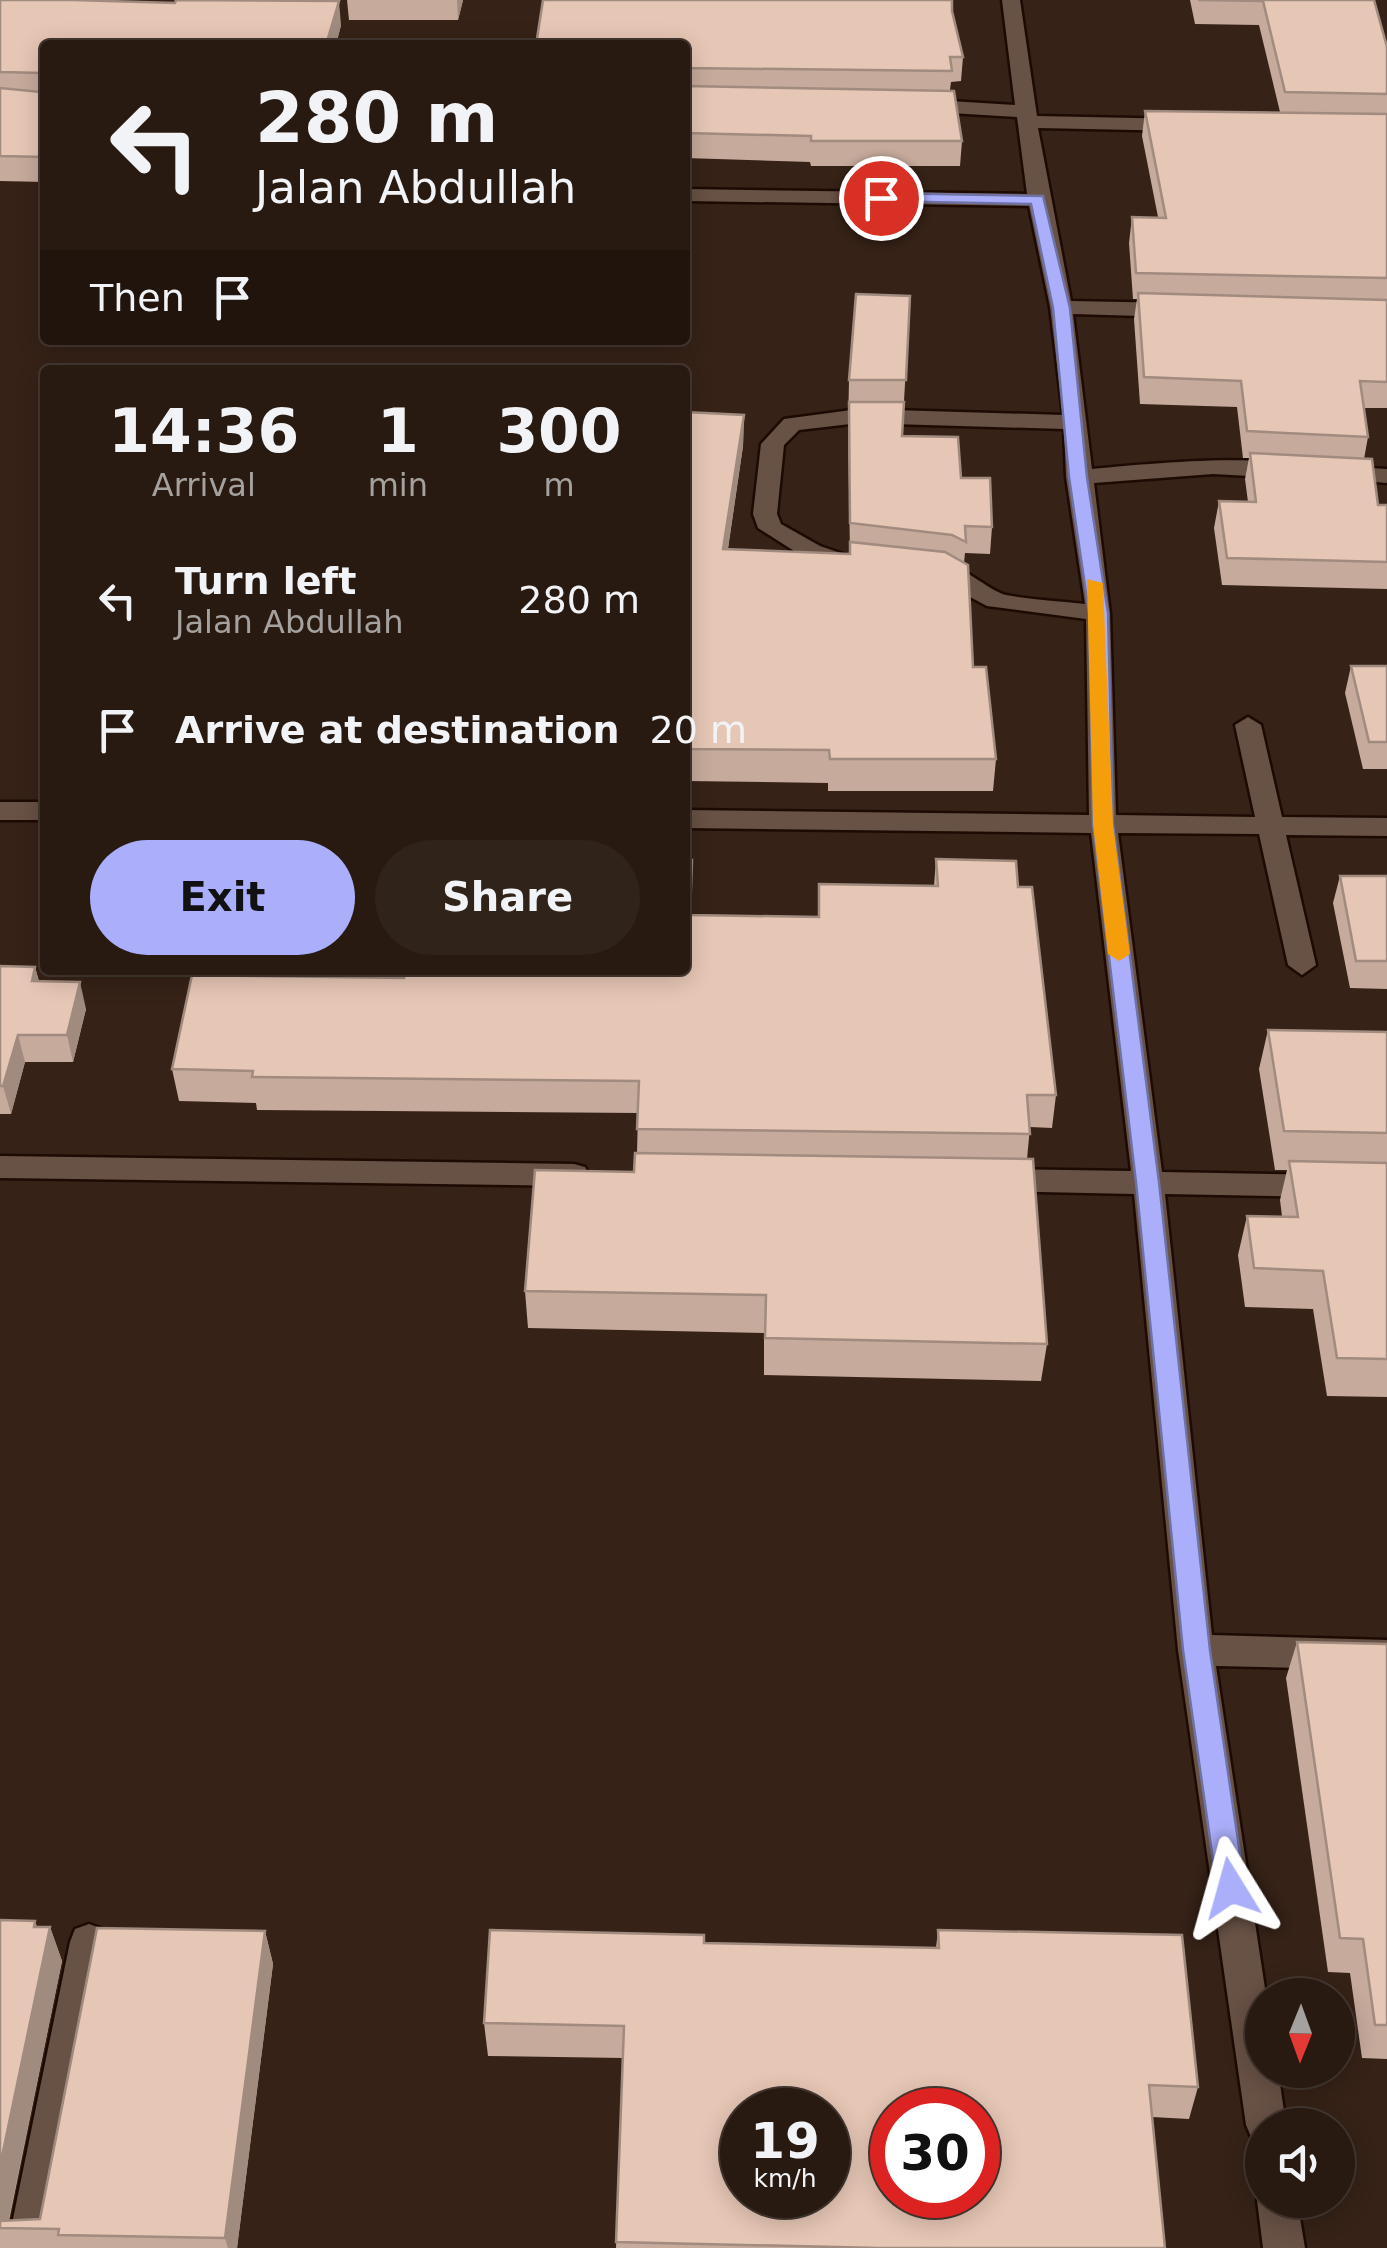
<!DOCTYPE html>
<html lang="en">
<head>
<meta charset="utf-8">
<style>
	:root { --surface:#281a11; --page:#30231a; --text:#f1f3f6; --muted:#a5a19f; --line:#443831; --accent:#abaffb }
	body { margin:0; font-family:"DejaVu Sans",sans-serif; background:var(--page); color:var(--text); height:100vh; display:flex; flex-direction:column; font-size:38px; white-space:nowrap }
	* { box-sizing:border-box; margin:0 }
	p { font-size:32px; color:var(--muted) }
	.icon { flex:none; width:55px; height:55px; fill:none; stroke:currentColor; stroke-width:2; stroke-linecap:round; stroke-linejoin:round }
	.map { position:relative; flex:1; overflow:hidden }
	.sheet { position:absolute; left:40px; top:365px; width:650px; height:610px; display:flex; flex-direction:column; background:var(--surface); border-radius:10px; box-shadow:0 5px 25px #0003,0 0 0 2px var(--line) }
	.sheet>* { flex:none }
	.top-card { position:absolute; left:40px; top:40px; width:650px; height:305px; border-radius:10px; box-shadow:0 5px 25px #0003,0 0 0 2px var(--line); background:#281a11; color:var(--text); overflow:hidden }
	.needle { width:65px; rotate:181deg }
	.tools { position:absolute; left:1245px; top:1978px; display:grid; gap:20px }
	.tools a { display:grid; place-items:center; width:110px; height:110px; border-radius:50%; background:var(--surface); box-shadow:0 5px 25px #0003,0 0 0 2px var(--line); font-size:50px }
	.speed { position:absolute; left:720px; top:2088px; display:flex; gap:20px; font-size:50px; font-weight:700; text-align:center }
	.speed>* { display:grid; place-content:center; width:130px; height:130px; border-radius:50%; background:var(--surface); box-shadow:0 5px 25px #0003,0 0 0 2px var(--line); line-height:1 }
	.speed small { font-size:25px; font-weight:400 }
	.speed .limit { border:15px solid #d22; background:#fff; color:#111 }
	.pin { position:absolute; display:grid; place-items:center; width:85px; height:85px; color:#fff; margin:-42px; border:5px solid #fff; border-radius:50%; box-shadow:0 2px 10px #0007 }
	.me { position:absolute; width:110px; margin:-55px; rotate:352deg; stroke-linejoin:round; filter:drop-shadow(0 0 8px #0008) }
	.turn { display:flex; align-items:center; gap:35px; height:210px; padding:0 50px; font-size:45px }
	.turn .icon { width:130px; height:130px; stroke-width:2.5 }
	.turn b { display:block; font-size:70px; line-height:85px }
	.then { display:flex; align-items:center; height:95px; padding:0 50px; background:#0003; gap:20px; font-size:38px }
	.eta { display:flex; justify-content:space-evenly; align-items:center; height:170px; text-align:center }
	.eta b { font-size:60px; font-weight:700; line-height:70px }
	.primary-button { display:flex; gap:20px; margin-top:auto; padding:20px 50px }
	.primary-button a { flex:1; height:115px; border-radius:60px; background:var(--accent); color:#111; font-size:40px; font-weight:700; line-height:115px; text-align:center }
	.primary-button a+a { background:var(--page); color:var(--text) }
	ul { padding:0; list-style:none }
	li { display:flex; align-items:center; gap:30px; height:130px; padding:0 50px }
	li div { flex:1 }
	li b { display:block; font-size:38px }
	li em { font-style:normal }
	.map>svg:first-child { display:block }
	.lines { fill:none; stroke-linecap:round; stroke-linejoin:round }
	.minor-casing { stroke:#1d0b03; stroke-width:5 }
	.minor { fill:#685145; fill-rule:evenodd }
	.wall { fill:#c6aa9c }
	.shaded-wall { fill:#a18b7f }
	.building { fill:#e6c6b5; stroke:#a18b7f; stroke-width:2.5; fill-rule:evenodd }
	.route { fill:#abaffb; stroke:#6f72a3; stroke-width:2.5 }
	.slow { fill:#f59e0b }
</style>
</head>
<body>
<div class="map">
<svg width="1387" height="2248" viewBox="0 0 1387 2248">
	<rect width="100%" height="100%" fill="#362217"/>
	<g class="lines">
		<defs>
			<g id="minor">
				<path d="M 1002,0 L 1020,0 L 1037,116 L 1184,119 L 1194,125 L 1184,131 L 1038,128 L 1071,301 L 1174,303 L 1185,310 L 1174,317 L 1073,314 L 1092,469 C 1128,466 1276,450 1297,471 L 1285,478 L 1213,474 L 1094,483 L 1110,613 L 1116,815 L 1255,817 L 1235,725 L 1248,717 L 1261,725 L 1282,817 L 1387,818 L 1387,836 L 1286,835 L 1316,965 L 1302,975 L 1288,965 L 1259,834 L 1118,833 L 1162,1172 L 1387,1176 L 1387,1198 L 1165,1194 L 1212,1635 L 1387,1640 L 1387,1670 L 1216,1666 L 1266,1995 L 1262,1995 L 1262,2070 L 1278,2070 L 1286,2125 L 1262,2125 L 1262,2143 L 1252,2139 L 1246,2125 L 1178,1650 L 1134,1194 L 995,1191 L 984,1188 L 980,1180 L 984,1172 L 995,1169 L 1131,1171 L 1091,833 L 685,828 L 685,810 L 1089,815 L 1086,619 L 987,606 L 923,572 C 947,546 982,589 1006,595 C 1032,600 1059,601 1085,604 L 1066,477 L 1064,429 L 859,423 L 799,430 L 784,445 L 777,514 L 781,524 L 820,546 L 858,559 L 861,564 L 858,569 L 849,571 L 802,556 L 758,528 L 753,514 L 761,444 L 784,419 L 859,409 L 1063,415 L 1050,307 L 1029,206 L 685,201 L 685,189 L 1027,194 L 1017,117 L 917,111 L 907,105 L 917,99 L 1015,105 Z"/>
				<path d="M 1336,466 L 1387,469 L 1387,483 L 1328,478 L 1328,468 Z"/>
				<rect x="0" y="802" width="45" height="18"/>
				<path d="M 0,1156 L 574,1164 L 585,1167 L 589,1175 L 585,1183 L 574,1186 L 0,1178 Z"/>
				<path d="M 89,1924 L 103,1929 L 108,1942 L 49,2248 L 7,2248 L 70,1942 L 75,1929 Z"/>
				<path d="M 1262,2186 L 1262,2200 L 1297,2200 L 1305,2248 L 1263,2248 L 1257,2200 Z"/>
			</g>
		</defs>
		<use href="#minor" class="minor-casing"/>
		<use href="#minor" class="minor"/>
	</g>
	<g class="wall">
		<path d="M 0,0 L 341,25 L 336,45 L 45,45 L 45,182 L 0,181 Z"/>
		<path d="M 347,0 L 463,0 L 458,20 L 349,20 Z"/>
		<path d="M 1190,0 L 1374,0 L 1387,47 L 1387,408 L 1364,408 L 1368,437 L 1364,459 L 1378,505 L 1387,505 L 1387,589 L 1222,585 L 1214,528 L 1219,501 L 1248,502 L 1245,479 L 1249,458 L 1243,458 L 1237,407 L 1140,404 L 1134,319 L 1137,299 L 1133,299 L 1129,243 L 1132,217 L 1158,217 L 1142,136 L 1145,111 L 1280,112 L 1259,25 L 1195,24 Z"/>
		<path d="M 952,11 L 963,57 L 961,81 L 951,82 L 950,90 L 962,141 L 960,166 L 811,166 L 810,162 L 685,158 L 685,45 Z"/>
		<path d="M 910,296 L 902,436 L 961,478 L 992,527 L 990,554 L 965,553 L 964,563 L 973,667 L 996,759 L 993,791 L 828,791 L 828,783 L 685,781 L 685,412 L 744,415 L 743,446 L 728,549 L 850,554 L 848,428 L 849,380 Z"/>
		<path d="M 1351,666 L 1387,666 L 1387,769 L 1363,769 L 1345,693 Z"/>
		<path d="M 936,859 L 1018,887 L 1056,1095 L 1052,1128 L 1030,1127 L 1027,1159 L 1047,1344 L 1041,1381 L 764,1375 L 764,1333 L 528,1328 L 525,1291 L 634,1172 L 637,1153 L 638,1113 L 257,1110 L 256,1103 L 179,1101 L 172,1069 L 404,978 L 691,915 L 818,917 L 819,884 L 934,886 Z"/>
		<path d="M 1340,876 L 1387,876 L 1387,989 L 1350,988 L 1333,903 Z"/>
		<path d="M 0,966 L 35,967 L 39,981 L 86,1009 L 73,1062 L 25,1062 L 11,1114 L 0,1114 Z"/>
		<path d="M 1268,1030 L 1387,1032 L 1387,1397 L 1327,1396 L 1313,1309 L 1245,1307 L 1238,1255 L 1247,1216 L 1282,1216 L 1280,1200 L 1287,1170 L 1275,1170 L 1259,1069 Z"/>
		<path d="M 1297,1642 L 1387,1644 L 1387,2059 L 1362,2058 L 1350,1973 L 1328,1972 L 1286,1678 Z"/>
		<path d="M 0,1920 L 37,1927 L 50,1927 L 62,1961 L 9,2221 L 40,2219 L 265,1931 L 273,1964 L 237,2248 L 0,2248 Z"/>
		<path d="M 938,1930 L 1198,2087 L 1189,2119 L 1152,2117 L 1165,2248 L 616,2248 L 623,2058 L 488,2056 L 484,2023 L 704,1943 L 936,1948 Z"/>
	</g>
	<g class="shaded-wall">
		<path d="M 457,0 L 463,0 L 458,20 Z"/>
		<path d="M 339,1 L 341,25 L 336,45 L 326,45 Z"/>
		<path d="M 744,415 L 743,446 L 723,581 L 723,549 Z"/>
		<path d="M 35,967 L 42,994 L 32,981 Z"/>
		<path d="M 80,982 L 86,1009 L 73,1062 L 67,1035 Z"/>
		<path d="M 18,1035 L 25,1062 L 11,1114 L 3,1086 Z"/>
		<path d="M 35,1921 L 46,1950 L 50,1927 L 62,1961 L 7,2228 L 0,2228 L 0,2166 Z"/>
		<path d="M 265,1931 L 273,1964 L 237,2248 L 228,2248 L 225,2238 Z"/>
	</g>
	<g class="building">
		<path d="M 0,0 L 73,0 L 175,3 L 176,0 L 339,1 L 326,45 L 45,45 L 45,157 L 0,156 L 0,88 L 40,92 L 43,73 L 0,72 Z"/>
		<path d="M 543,0 L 952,0 L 952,11 L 963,57 L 950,57 L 952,71 L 685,68 L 685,45 L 536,45 Z"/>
		<path d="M 1198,0 L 1374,0 L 1387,47 L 1387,94 L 1285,92 L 1263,1 Z"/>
		<path d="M 685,86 L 954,91 L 962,141 L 811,141 L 811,136 L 685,133 Z"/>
		<path d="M 1145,111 L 1387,114 L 1387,278 L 1136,273 L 1132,217 L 1166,218 Z"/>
		<path d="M 1138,293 L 1387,300 L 1387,382 L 1360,381 L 1368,437 L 1247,431 L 1241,381 L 1144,377 Z"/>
		<path d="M 856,294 L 910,296 L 906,380 L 849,380 Z"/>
		<path d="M 849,402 L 904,402 L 902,436 L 958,437 L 961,478 L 990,478 L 992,527 L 965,526 L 966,542 L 952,535 L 850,523 Z"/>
		<path d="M 685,412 L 744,415 L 723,549 L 850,554 L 850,542 L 945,552 L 968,565 L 973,667 L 986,667 L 996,759 L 830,759 L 829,750 L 685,749 Z"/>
		<path d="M 1250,453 L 1372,459 L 1378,505 L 1387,505 L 1387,562 L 1227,558 L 1219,501 L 1256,502 Z"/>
		<path d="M 1351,666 L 1387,666 L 1387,742 L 1369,742 Z"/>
		<path d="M 936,859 L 1016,861 L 1018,887 L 1032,887 L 1056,1095 L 1027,1095 L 1030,1134 L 637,1129 L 639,1081 L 252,1077 L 253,1071 L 172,1069 L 192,975 L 404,978 L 405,970 L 685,970 L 685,860 L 692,860 L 690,915 L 819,917 L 819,884 L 938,886 Z"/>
		<path d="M 1340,876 L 1387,876 L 1387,961 L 1356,961 Z"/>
		<path d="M 0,966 L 35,967 L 32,981 L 80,982 L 67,1035 L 18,1035 L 3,1086 L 0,1086 Z"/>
		<path d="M 1268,1030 L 1387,1032 L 1387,1133 L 1284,1131 Z"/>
		<path d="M 635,1153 L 1033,1159 L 1047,1344 L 765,1338 L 766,1295 L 525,1291 L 535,1170 L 634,1172 Z"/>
		<path d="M 1289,1161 L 1387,1163 L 1387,1359 L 1337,1358 L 1323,1271 L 1254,1268 L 1247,1216 L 1298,1217 Z"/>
		<path d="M 1297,1642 L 1387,1644 L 1387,2025 L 1375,2025 L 1363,1939 L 1340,1938 Z"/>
		<path d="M 0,1920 L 35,1921 L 34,1927 L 50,1927 L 0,2166 Z"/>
		<path d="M 97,1928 L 265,1931 L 225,2238 L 58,2235 L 59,2229 L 0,2228 L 0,2221 L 40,2219 Z"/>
		<path d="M 490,1930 L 704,1935 L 704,1943 L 939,1948 L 938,1930 L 1182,1935 L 1198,2087 L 1149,2085 L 1165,2248 L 879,2248 L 616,2242 L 624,2026 L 484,2023 ZM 742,2110 L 828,2110 L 828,2195 L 742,2195 ZM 892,2110 L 978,2110 L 978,2195 L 892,2195 Z"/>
	</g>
	<path class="route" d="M 881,193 L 1043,196 L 1070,308 L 1087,477 L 1108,613 L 1113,824 L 1159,1182 L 1210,1650 L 1245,1888 L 1241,1897 L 1231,1901 L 1221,1897 L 1217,1888 L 1183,1650 L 1136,1182 L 1093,824 L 1089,613 L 1069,477 L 1053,308 L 1031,204 L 875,201 L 873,198 Z"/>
	<path class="slow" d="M 1087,579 L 1103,583 L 1113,824 L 1130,954 L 1119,961 L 1108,954 L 1093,824 Z"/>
</svg>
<div class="tools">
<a><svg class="needle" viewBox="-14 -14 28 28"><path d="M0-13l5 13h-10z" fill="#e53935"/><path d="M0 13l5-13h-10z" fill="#a5a19f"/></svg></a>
<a><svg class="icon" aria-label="sound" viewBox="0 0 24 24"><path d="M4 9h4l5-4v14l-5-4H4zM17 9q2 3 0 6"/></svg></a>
</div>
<div class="speed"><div>19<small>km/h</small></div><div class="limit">30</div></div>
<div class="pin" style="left:881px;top:198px;background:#d93025"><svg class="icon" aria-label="arrive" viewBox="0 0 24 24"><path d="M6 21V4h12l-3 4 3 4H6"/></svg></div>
<svg class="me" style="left:1231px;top:1888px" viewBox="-20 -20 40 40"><path d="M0-17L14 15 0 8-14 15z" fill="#abaffb" stroke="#fff" stroke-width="4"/></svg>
<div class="top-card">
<div class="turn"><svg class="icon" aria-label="left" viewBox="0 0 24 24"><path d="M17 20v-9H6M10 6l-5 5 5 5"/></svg><div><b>280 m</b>Jalan Abdullah</div></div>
<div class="then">Then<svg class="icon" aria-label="arrive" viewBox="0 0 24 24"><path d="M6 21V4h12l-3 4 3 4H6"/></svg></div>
</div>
<section class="sheet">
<div class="eta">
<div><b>14:36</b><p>Arrival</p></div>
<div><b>1</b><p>min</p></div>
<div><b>300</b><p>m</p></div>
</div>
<ul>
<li><svg class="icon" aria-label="left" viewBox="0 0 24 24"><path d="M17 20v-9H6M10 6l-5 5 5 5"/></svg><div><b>Turn left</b><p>Jalan Abdullah</p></div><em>280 m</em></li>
<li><svg class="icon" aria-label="arrive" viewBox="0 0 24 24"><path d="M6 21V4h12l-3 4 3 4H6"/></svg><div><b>Arrive at destination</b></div><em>20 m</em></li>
</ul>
<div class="primary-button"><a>Exit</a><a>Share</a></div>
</section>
</div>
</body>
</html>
